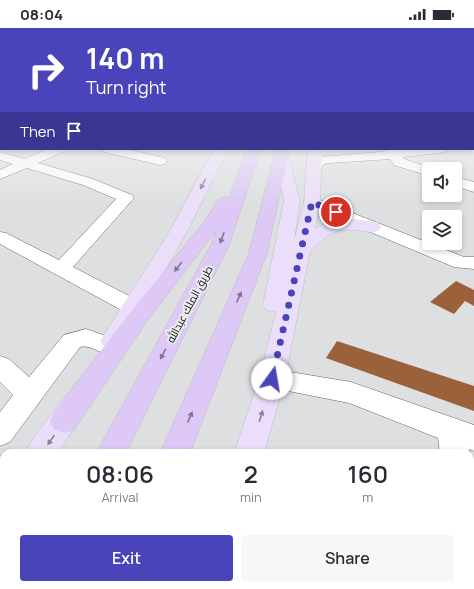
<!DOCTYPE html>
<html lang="en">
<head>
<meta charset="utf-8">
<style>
	:root { --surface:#fff; --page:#f7f7f7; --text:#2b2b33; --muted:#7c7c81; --accent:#4944ba }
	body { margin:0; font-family:Manrope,Cairo,sans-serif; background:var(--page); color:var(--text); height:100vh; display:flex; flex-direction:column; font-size:15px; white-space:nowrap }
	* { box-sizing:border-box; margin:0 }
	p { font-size:13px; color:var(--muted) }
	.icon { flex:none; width:22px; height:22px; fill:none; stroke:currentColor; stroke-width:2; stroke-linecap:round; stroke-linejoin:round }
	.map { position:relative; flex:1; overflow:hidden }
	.details { position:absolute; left:0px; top:421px; width:474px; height:140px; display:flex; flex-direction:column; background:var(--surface); border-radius:12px 12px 0 0; box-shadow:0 2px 6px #0003 }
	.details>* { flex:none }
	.hud { position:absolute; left:0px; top:0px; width:474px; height:122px; box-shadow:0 2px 6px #0003; background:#4944ba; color:#fff; overflow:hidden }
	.buttons { position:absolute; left:422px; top:134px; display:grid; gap:8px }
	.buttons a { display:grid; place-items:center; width:40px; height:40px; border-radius:4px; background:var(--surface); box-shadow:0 2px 6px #0003; font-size:20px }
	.pin { position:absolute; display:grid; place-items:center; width:34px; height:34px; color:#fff; margin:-17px; border:2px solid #fff; border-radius:50%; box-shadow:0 1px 4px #0007 }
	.me { position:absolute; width:44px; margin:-22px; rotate:13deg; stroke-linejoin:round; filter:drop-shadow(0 0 3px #0008) }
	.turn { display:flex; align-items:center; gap:14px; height:84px; padding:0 20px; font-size:18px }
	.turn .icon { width:52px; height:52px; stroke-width:2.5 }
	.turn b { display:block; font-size:28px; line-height:34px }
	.then { display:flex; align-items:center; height:38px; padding:0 20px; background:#0003; gap:8px; font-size:15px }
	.eta { display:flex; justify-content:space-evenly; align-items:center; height:68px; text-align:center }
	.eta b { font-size:24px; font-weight:600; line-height:28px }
	.action { display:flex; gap:8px; margin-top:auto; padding:8px 20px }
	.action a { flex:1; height:46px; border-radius:4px; background:var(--accent); color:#fff; font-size:16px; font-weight:600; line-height:46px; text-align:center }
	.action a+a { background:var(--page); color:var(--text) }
	.status { display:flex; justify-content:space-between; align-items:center; height:28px; padding:0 20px; background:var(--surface); direction:ltr }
	.status svg { height:11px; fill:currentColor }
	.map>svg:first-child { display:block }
	.building { fill:#9b613b }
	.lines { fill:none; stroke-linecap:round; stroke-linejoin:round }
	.minor-casing { stroke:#636465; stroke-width:1 }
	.major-casing { stroke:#bcbdbd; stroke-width:1 }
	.highway-casing { stroke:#bcbdbd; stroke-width:1 }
	.minor { fill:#fff; fill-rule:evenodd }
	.major { fill:#ebdefa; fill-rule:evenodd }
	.highway { fill:#ddc8f6; fill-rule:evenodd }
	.oneway { fill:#898292 }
	.oneway2 { fill:#81768f }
	.route { stroke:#4944ba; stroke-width:7; stroke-dasharray:0 12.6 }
	.labels { text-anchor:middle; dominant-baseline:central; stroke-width:4; stroke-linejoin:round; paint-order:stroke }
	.street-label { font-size:11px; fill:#111212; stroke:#ebecee }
</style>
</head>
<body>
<div class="status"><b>08:04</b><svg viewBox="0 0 49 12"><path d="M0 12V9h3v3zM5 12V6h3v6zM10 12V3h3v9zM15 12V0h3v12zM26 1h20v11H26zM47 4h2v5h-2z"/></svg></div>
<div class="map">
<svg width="474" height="561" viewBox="0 0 474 561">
	<rect width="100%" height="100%" fill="#dedfe1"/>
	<g class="building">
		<path d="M 456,253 L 474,262 L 474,278 L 465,273 L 454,286 L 430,274 Z"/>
		<path d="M 337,313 L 474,358 L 474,383 L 326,330 Z"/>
	</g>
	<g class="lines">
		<defs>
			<g id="minor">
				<path d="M 1,103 L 1,111 L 0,112 L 0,104 Z"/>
				<path d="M 474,105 L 474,113 L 473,114 L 473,106 Z"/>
				<path d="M 47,121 L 65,121 L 63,124 L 38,135 L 93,151 L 132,167 L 134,170 L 73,239 L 141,274 L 144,279 L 141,284 L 133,286 L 125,284 L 0,216 L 0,204 L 6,205 L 59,232 L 116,171 L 83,157 L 27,140 L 0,151 L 0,142 L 13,136 L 0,132 L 0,124 L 25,131 Z"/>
				<path d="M 102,121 L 126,121 L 165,130 L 167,133 L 165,136 L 160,137 L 104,124 Z"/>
				<path d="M 387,121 L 446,121 L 444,124 L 439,125 L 403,129 L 404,131 L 434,141 L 429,141 L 429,148 L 394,137 L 390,131 L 330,135 L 324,136 L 320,143 L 315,144 L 310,143 L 308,140 L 314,130 L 319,129 L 380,124 L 386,123 Z"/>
				<path d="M 455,149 L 474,154 L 474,164 L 455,158 Z"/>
				<path d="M 312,169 L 464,229 L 474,229 L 474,241 L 454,239 L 306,177 L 304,174 L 306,171 Z"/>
				<path d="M 86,301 L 118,312 L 121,318 L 118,324 C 99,330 95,316 80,319 L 10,414 L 0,418 L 0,384 L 13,367 L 0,354 L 0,328 L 9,331 L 29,349 L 64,307 Z"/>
				<path d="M 272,341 L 351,354 L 474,397 L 474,423 L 469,421 L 470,425 L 440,425 L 438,410 L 349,375 L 263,358 L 259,351 L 263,344 Z"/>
				<path d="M 0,428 L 4,430 L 4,461 L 0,459 Z"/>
				<path d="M 470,515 L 474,517 L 474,561 L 455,561 L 455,557 L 470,557 Z"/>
			</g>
			<g id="major">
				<path d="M 214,121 L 228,121 L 186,206 L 120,319 L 112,322 L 104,319 L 100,313 L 168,206 Z"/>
				<path d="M 308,121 L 322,121 L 320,174 L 315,201 C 334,188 357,190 378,195 L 381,199 L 378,203 C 371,205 364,203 356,202 C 334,200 325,208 310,223 L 285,351 L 264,425 L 234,425 L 259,351 L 276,284 L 266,282 L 263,277 L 284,172 L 274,128 L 276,125 L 286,125 L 288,128 L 300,172 L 294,213 L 304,174 Z"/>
				<path d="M 73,367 L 83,370 L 87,378 L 58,425 L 26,425 L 30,415 L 63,370 Z"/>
				<path d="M 4,462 L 4,499 L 0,501 L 0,464 Z"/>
				<path d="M 190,557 L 228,557 L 227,561 L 189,561 Z"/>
			</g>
			<g id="highway">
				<path d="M 247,121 L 261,121 L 229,217 L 126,425 L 96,425 L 211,217 L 217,201 L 145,296 L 74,402 L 64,405 L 54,402 L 50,393 L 54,384 L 129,286 L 204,194 L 220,170 L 229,169 Z"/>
				<path d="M 274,121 L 288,121 L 288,128 L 267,225 L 190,425 L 160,425 L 249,225 L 274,128 Z"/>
				<path d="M 16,557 L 55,557 L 53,561 L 14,561 Z"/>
				<path d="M 97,557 L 135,557 L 133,561 L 95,561 Z"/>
			</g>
		</defs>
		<use href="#minor" class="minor-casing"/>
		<use href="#major" class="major-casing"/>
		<use href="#highway" class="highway-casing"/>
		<use href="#minor" class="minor"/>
		<use href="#major" class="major"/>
		<use href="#highway" class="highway"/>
	</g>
	<defs><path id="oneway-solid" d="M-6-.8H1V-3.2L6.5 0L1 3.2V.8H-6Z"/></defs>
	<g class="oneway">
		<use href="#oneway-solid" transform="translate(203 156) rotate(118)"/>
		<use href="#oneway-solid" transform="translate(261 388) rotate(-73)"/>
		<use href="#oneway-solid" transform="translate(51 412) rotate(125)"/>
	</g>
	<g class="oneway2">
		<use href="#oneway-solid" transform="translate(222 210) rotate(110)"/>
		<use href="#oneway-solid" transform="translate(178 239) rotate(128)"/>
		<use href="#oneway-solid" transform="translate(239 269) rotate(-67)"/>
		<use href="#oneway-solid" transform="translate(163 326) rotate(118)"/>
		<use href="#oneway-solid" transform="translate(190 389) rotate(-67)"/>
	</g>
	<linearGradient id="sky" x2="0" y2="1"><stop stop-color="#87b3ea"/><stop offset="0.56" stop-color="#f0f1f2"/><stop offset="1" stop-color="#f0f1f2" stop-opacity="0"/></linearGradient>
	<rect width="474" height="178" fill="url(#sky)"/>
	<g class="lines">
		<path class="route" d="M 272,351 L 312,174 L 336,184"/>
	</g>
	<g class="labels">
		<g class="street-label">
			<text transform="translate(189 276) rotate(-62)">طريق الملك عبدالله</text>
		</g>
	</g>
</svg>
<div class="buttons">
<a><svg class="icon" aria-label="sound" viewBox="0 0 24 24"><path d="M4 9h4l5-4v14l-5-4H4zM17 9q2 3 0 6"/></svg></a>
<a><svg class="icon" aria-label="layers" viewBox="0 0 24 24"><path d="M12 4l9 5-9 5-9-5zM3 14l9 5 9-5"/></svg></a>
</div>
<div class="pin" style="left:336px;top:184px;background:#d93025"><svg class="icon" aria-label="arrive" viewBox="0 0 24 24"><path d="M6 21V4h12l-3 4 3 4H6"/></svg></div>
<svg class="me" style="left:272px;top:351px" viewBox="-20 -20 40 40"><circle r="19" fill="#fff"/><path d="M0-13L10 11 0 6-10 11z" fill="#4944ba"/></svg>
<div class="hud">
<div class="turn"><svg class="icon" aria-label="right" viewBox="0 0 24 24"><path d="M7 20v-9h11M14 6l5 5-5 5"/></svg><div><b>140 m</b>Turn right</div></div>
<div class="then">Then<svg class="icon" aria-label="arrive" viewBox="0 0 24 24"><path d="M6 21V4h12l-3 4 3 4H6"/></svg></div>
</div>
<section class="details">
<div class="eta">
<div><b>08:06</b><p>Arrival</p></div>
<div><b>2</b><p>min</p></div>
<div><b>160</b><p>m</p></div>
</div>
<div class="action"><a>Exit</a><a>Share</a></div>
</section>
</div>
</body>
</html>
